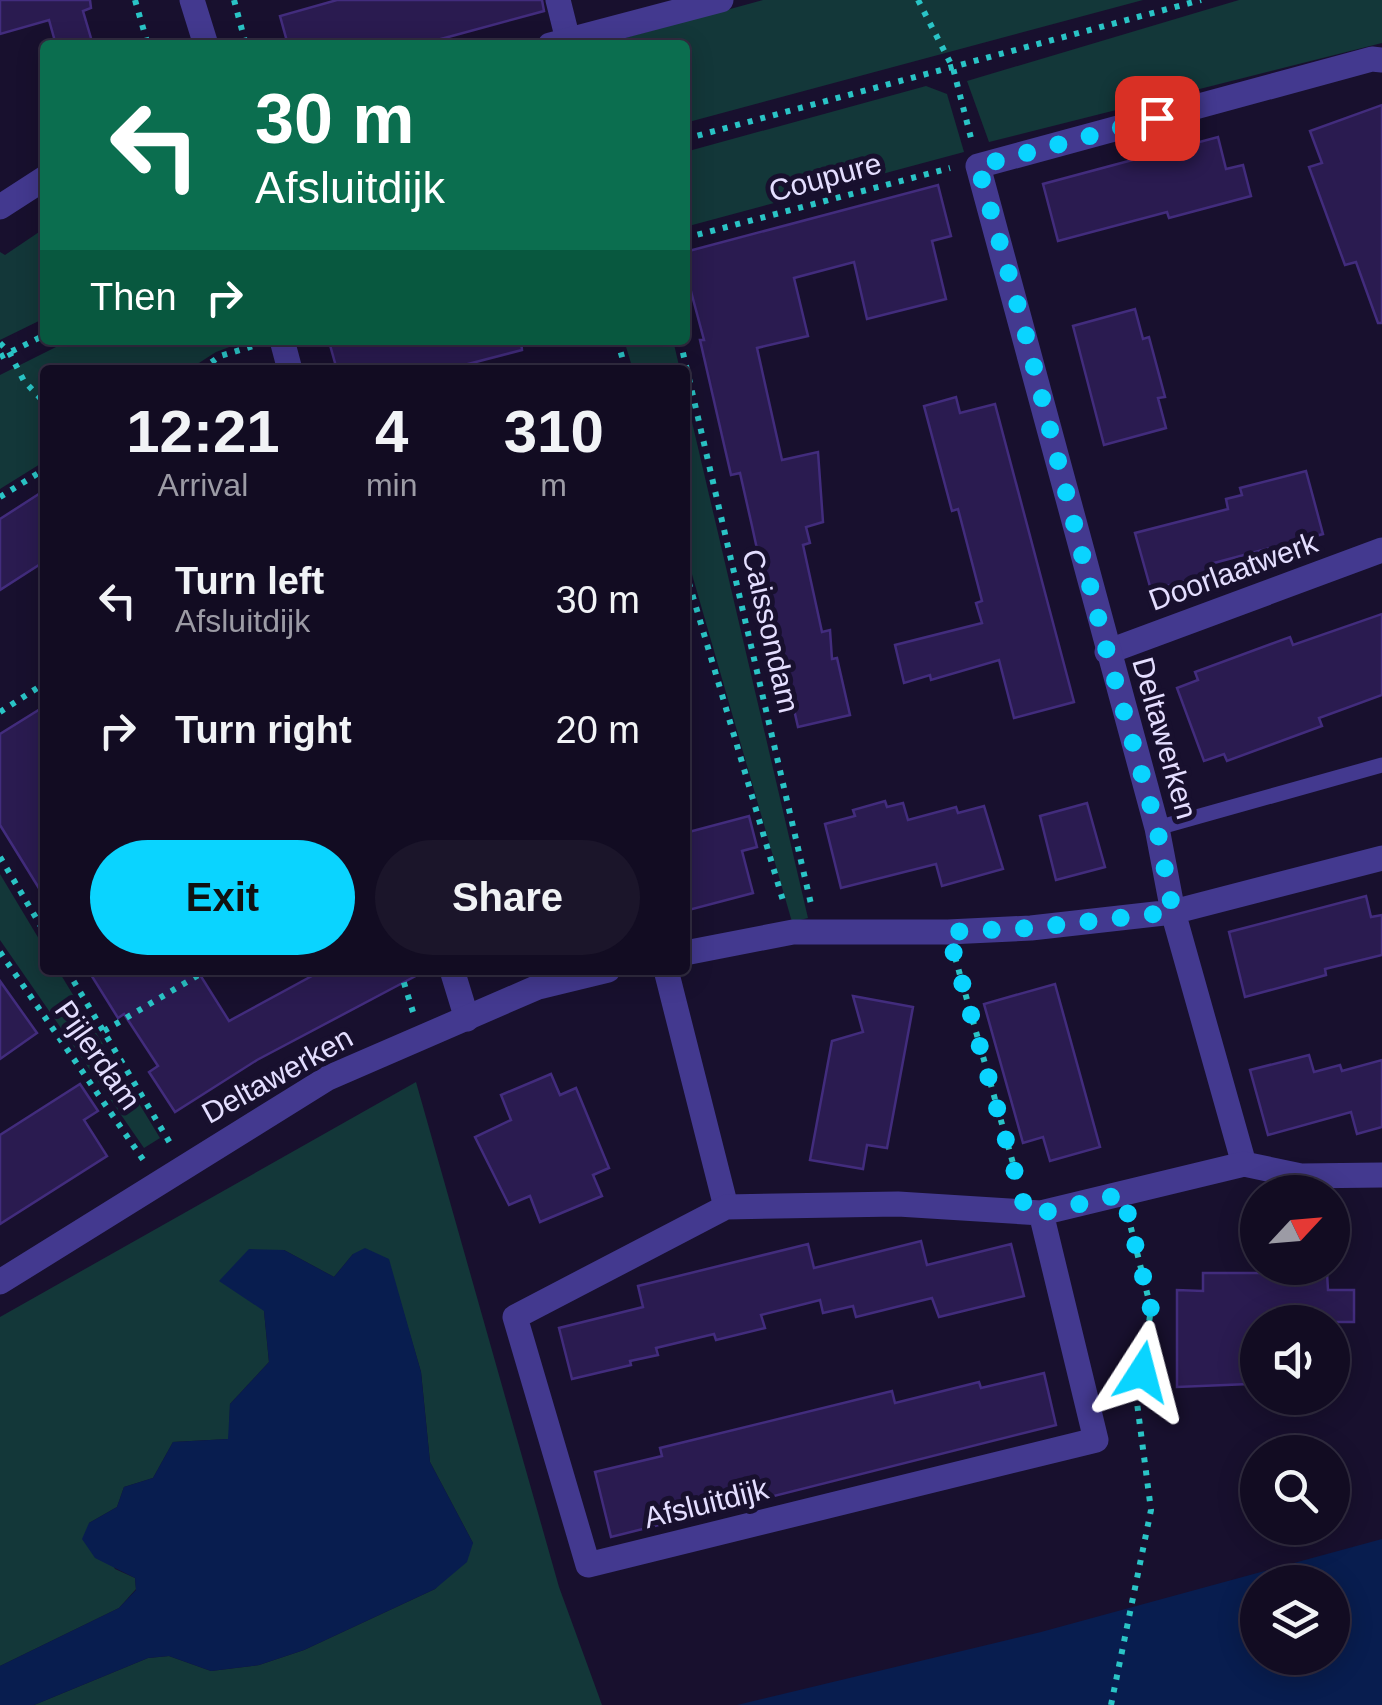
<!DOCTYPE html>
<html lang="en">
<head>
<meta charset="utf-8">
<style>
	:root { --surface:#120c22; --page:#1b152a; --text:#f1f3f6; --muted:#9c9ba5; --line:#312c40; --accent:#0ad4ff }
	body { margin:0; font-family:Arial,sans-serif; background:var(--page); color:var(--text); height:100vh; display:flex; flex-direction:column; font-size:38px; white-space:nowrap }
	* { box-sizing:border-box; margin:0 }
	p { font-size:32px; color:var(--muted) }
	.icon { flex:none; width:55px; height:55px; fill:none; stroke:currentColor; stroke-width:2; stroke-linecap:round; stroke-linejoin:round }
	.map { position:relative; flex:1; overflow:hidden }
	.details { position:absolute; left:40px; top:365px; width:650px; height:610px; display:flex; flex-direction:column; background:var(--surface); border-radius:10px; box-shadow:0 5px 25px #0003,0 0 0 2px var(--line) }
	.details>* { flex:none }
	.top-card { position:absolute; left:40px; top:40px; width:650px; height:305px; border-radius:10px; box-shadow:0 5px 25px #0003,0 0 0 2px var(--line); background:#0b6e4f; color:#fff; overflow:hidden }
	.needle { width:65px; rotate:64deg }
	.tools { position:absolute; left:1240px; top:1175px; display:grid; gap:20px }
	.tools a { display:grid; place-items:center; width:110px; height:110px; border-radius:50%; background:var(--surface); box-shadow:0 5px 25px #0003,0 0 0 2px var(--line); font-size:50px }
	.pin { position:absolute; display:grid; place-items:center; width:85px; height:85px; color:#fff; margin:-42px; border-radius:20px; box-shadow:0 5px 15px #0006 }
	.me { position:absolute; width:110px; margin:-55px; rotate:9deg; stroke-linejoin:round; filter:drop-shadow(0 0 8px #0008) }
	.turn { display:flex; align-items:center; gap:35px; height:210px; padding:0 50px; font-size:45px }
	.turn .icon { width:130px; height:130px; stroke-width:2.5 }
	.turn b { display:block; font-size:70px; line-height:85px }
	.then { display:flex; align-items:center; height:95px; padding:0 50px; background:#0003; gap:20px; font-size:38px }
	.eta { display:flex; justify-content:space-evenly; align-items:center; height:170px; text-align:center }
	.eta b { font-size:60px; font-weight:700; line-height:70px }
	.action { display:flex; gap:20px; margin-top:auto; padding:20px 50px }
	.action a { flex:1; height:115px; border-radius:60px; background:var(--accent); color:#111; font-size:40px; font-weight:700; line-height:115px; text-align:center }
	.action a+a { background:var(--page); color:var(--text) }
	ul { padding:0; list-style:none }
	li { display:flex; align-items:center; gap:30px; height:130px; padding:0 50px }
	li div { flex:1 }
	li b { display:block; font-size:38px }
	li em { font-style:normal }
	.map>svg:first-child { display:block }
	.green { fill:#133739 }
	.water { fill:#081d4f; fill-rule:evenodd }
	.building { fill:#2a1b50; stroke:#422c7d; stroke-width:2.5 }
	.lines { fill:none; stroke-linecap:round; stroke-linejoin:round }
	.path { stroke:#2ac4c6; stroke-width:6; stroke-dasharray:5 8; stroke-linecap:butt }
	.lane { stroke:#43398f; stroke-width:15 }
	.street { stroke:#43398f; stroke-width:25 }
	.route { stroke:#0ad4ff; stroke-width:18; stroke-dasharray:0 32.4 }
	.labels { text-anchor:middle; dominant-baseline:central; stroke-width:10; stroke-linejoin:round; paint-order:stroke }
	.street-label { font-size:30px; fill:#e4deff; stroke:#18102e }
</style>
</head>
<body>
<div class="map">
<svg width="1382" height="1705" viewBox="0 0 1382 1705">
	<rect width="100%" height="100%" fill="#18102e"/>
	<g class="green">
		<path d="M 763,0 L 1143,0 L 685,123 L 685,45 L 599,45 Z"/>
		<path d="M 1239,0 L 1382,0 L 1382,43 L 989,142 L 967,81 Z"/>
		<path d="M 926,86 L 947,94 L 964,152 L 685,227 L 685,152 Z"/>
		<path d="M 45,228 L 45,318 L 0,340 L 0,252 L 5,255 Z"/>
		<path d="M 70,340 L 248,340 L 216,352 L 188,370 L 45,370 L 45,461 L 0,489 L 0,375 Z"/>
		<path d="M 624,340 L 673,340 L 680,370 L 633,370 Z"/>
		<path d="M 685,392 L 808,918 L 792,922 L 685,550 Z"/>
		<path d="M 0,874 L 45,949 L 45,970 L 58,970 L 160,1138 L 144,1148 L 0,940 Z"/>
		<path d="M 416,1082 L 559,1587 L 602,1705 L 34,1705 L 148,1658 L 169,1656 L 211,1671 L 259,1665 L 304,1650 L 435,1589 L 473,1543 L 430,1462 L 421,1372 L 388,1259 L 353,1254 L 334,1277 L 284,1250 L 264,1311 L 269,1362 L 230,1404 L 229,1439 L 173,1442 L 153,1478 L 124,1487 L 117,1507 L 89,1523 L 115,1569 L 135,1578 L 136,1589 L 119,1608 L 0,1666 L 0,1317 Z"/>
	</g>
	<g class="water">
		<path d="M 365,1248 L 389,1259 L 421,1372 L 430,1462 L 473,1543 L 467,1562 L 435,1589 L 304,1650 L 259,1665 L 211,1671 L 169,1656 L 148,1658 L 34,1705 L 0,1705 L 0,1666 L 119,1608 L 136,1590 L 135,1578 L 95,1558 L 82,1539 L 89,1523 L 117,1507 L 124,1487 L 153,1478 L 173,1442 L 228,1439 L 230,1404 L 269,1362 L 264,1311 L 219,1281 L 249,1249 L 284,1250 L 334,1277 L 353,1254 Z"/>
		<path d="M 1382,1539 L 1382,1705 L 737,1705 L 1041,1632 ZM 1258,1582 L 1332,1582 L 1332,1658 L 1258,1658 Z"/>
	</g>
	<g class="building">
		<path d="M 0,0 L 90,0 L 91,8 L 83,11 L 93,45 L 56,45 L 49,20 L 0,34 Z"/>
		<path d="M 337,0 L 542,0 L 544,11 L 441,39 L 442,45 L 288,45 L 280,16 Z"/>
		<path d="M 1382,105 L 1382,323 L 1378,323 L 1356,262 L 1345,265 L 1309,167 L 1322,163 L 1310,131 Z"/>
		<path d="M 1218,137 L 1226,169 L 1243,165 L 1251,196 L 1169,218 L 1167,212 L 1058,241 L 1043,184 Z"/>
		<path d="M 938,185 L 951,236 L 932,241 L 946,299 L 867,319 L 854,262 L 794,278 L 808,336 L 757,348 L 782,460 L 818,452 L 823,522 L 806,527 L 810,543 L 803,545 L 822,632 L 830,630 L 832,659 L 837,658 L 850,715 L 798,727 L 779,644 L 771,646 L 758,588 L 765,586 L 752,526 L 740,473 L 731,475 L 700,340 L 704,340 L 685,269 L 685,252 Z"/>
		<path d="M 1135,309 L 1143,339 L 1149,337 L 1165,397 L 1158,398 L 1166,428 L 1104,445 L 1073,326 Z"/>
		<path d="M 351,340 L 521,340 L 522,350 L 445,370 L 337,370 L 330,345 Z"/>
		<path d="M 956,397 L 960,413 L 995,404 L 1074,702 L 1014,718 L 999,660 L 931,680 L 930,675 L 904,683 L 895,645 L 982,623 L 976,603 L 982,601 L 958,509 L 952,511 L 924,406 Z"/>
		<path d="M 1306,471 L 1323,534 L 1214,563 L 1216,573 L 1151,590 L 1135,533 L 1228,509 L 1226,499 L 1242,495 L 1240,488 Z"/>
		<path d="M 45,490 L 45,561 L 0,590 L 0,519 Z"/>
		<path d="M 1382,614 L 1382,695 L 1319,718 L 1322,726 L 1227,761 L 1224,754 L 1204,761 L 1177,688 L 1198,680 L 1195,672 L 1290,637 L 1293,645 Z"/>
		<path d="M 45,706 L 45,898 L 0,825 L 0,734 Z"/>
		<path d="M 885,801 L 887,807 L 903,803 L 908,820 L 956,807 L 958,813 L 984,806 L 1003,869 L 942,886 L 936,864 L 841,888 L 825,824 L 855,816 L 853,810 Z"/>
		<path d="M 1087,803 L 1105,867 L 1056,880 L 1040,816 Z"/>
		<path d="M 749,816 L 757,847 L 742,851 L 753,893 L 685,911 L 685,833 Z"/>
		<path d="M 1366,896 L 1371,917 L 1382,915 L 1382,955 L 1325,969 L 1326,975 L 1245,997 L 1229,932 Z"/>
		<path d="M 88,970 L 197,970 L 229,1021 L 323,970 L 427,970 L 257,1060 L 175,1112 L 149,1072 L 158,1066 L 124,1014 L 118,1018 Z"/>
		<path d="M 0,981 L 37,1033 L 0,1059 Z"/>
		<path d="M 1055,984 L 1100,1147 L 1050,1161 L 1043,1137 L 1023,1143 L 984,1004 Z"/>
		<path d="M 853,996 L 913,1007 L 887,1148 L 867,1145 L 863,1169 L 810,1160 L 832,1041 L 863,1032 Z"/>
		<path d="M 1309,1055 L 1314,1072 L 1340,1065 L 1342,1071 L 1382,1060 L 1382,1127 L 1357,1134 L 1351,1112 L 1268,1135 L 1250,1070 Z"/>
		<path d="M 551,1074 L 560,1095 L 576,1088 L 609,1168 L 593,1175 L 602,1196 L 540,1222 L 530,1196 L 509,1205 L 475,1137 L 511,1120 L 501,1095 Z"/>
		<path d="M 80,1084 L 98,1111 L 84,1120 L 107,1156 L 0,1224 L 0,1135 Z"/>
		<path d="M 921,1241 L 927,1265 L 1011,1244 L 1024,1296 L 939,1317 L 932,1298 L 856,1317 L 853,1306 L 823,1313 L 820,1300 L 761,1315 L 765,1328 L 716,1340 L 714,1334 L 656,1348 L 658,1355 L 630,1361 L 631,1365 L 572,1379 L 559,1328 L 643,1307 L 638,1286 L 808,1244 L 814,1268 Z"/>
		<path d="M 1203,1273 L 1327,1273 L 1328,1290 L 1354,1290 L 1354,1322 L 1258,1322 L 1258,1345 L 1248,1345 L 1249,1384 L 1177,1387 L 1177,1290 L 1203,1291 Z"/>
		<path d="M 1044,1373 L 1056,1425 L 611,1537 L 595,1472 L 662,1456 L 660,1448 L 892,1391 L 895,1403 L 979,1382 L 981,1388 Z"/>
	</g>
	<g class="lines">
		<g class="path">
			<path d="M 135,0 L 148,45"/>
			<path d="M 234,0 L 246,45"/>
			<path d="M 918,0 L 953,68 L 971,138"/>
			<path d="M 685,139 L 1201,0"/>
			<path d="M 685,238 L 950,168"/>
			<path d="M 617,340 L 626,370"/>
			<path d="M 680,340 L 811,904"/>
			<path d="M 0,343 L 9,352 L 24,381 L 45,403"/>
			<path d="M 0,357 L 45,335"/>
			<path d="M 201,370 L 220,356 L 253,346"/>
			<path d="M 0,497 L 45,469"/>
			<path d="M 685,570 L 784,904"/>
			<path d="M 0,712 L 45,683"/>
			<path d="M 0,857 L 45,933"/>
			<path d="M 0,952 L 144,1161"/>
			<path d="M 955,957 L 1018,1181"/>
			<path d="M 67,970 L 170,1143"/>
			<path d="M 400,970 L 413,1012"/>
			<path d="M 104,1031 L 207,970"/>
			<path d="M 1111,1705 L 1151,1510 L 1137,1403 L 1151,1309 L 1129,1220"/>
		</g>
		<path class="lane" d="M 1157,828 L 1382,765"/>
		<g class="street">
			<path d="M 192,0 L 206,45"/>
			<path d="M 558,0 L 568,40"/>
			<path d="M 550,45 L 721,0"/>
			<path d="M 0,207 L 45,178"/>
			<path d="M 282,340 L 290,370"/>
			<path d="M 1107,652 L 1382,550"/>
			<path d="M 685,953 L 793,932 L 948,932 L 1031,928 L 1173,912 L 1157,828 L 978,166 L 1372,59 L 1382,60"/>
			<path d="M 452,970 L 467,1019"/>
			<path d="M 666,970 L 726,1207"/>
			<path d="M 1244,1164 L 1173,912 L 1382,858"/>
			<path d="M 1041,1213 L 1096,1440 L 588,1565 L 515,1317 L 726,1207 L 898,1204 L 1041,1213 L 1244,1164 L 1301,1176 L 1382,1175"/>
			<path d="M 0,1282 L 328,1078 L 538,987 L 608,970"/>
		</g>
	</g>
	<g class="lines">
		<path class="route" d="M 1142,1372 L 1151,1309 L 1123,1194 L 1041,1213 L 1026,1212 L 948,932 L 1030,928 L 1173,912 L 1157,828 L 1107,652 L 1022,320 L 978,166 L 1157,118"/>
	</g>
	<g class="labels">
		<g class="street-label">
			<text transform="translate(825 177) rotate(-15)">Coupure</text>
			<text transform="translate(1233 571) rotate(-20)">Doorlaatwerk</text>
			<text transform="translate(771 631) rotate(77)">Caissondam</text>
			<text transform="translate(1165 738) rotate(74)">Deltawerken</text>
			<text transform="translate(98 1055) rotate(55)">Pijlerdam</text>
			<text transform="translate(277 1075) rotate(-29)">Deltawerken</text>
			<text transform="translate(706 1503) rotate(-14)">Afsluitdijk</text>
		</g>
	</g>
</svg>
<div class="tools">
<a><svg class="needle" viewBox="-14 -14 28 28"><path d="M0-13l5 13h-10z" fill="#e53935"/><path d="M0 13l5-13h-10z" fill="#9c9ba5"/></svg></a>
<a><svg class="icon" aria-label="sound" viewBox="0 0 24 24"><path d="M4 9h4l5-4v14l-5-4H4zM17 9q2 3 0 6"/></svg></a>
<a><svg class="icon" aria-label="search" viewBox="0 0 24 24"><circle cx="10" cy="10" r="6"/><path d="M15 15l6 6"/></svg></a>
<a><svg class="icon" aria-label="layers" viewBox="0 0 24 24"><path d="M12 4l9 5-9 5-9-5zM3 14l9 5 9-5"/></svg></a>
</div>
<div class="pin" style="left:1157px;top:118px;background:#d93025"><svg class="icon" aria-label="arrive" viewBox="0 0 24 24"><path d="M6 21V4h12l-3 4 3 4H6"/></svg></div>
<svg class="me" style="left:1142px;top:1372px" viewBox="-20 -20 40 40"><path d="M0-17L14 15 0 8-14 15z" fill="#0ad4ff" stroke="#fff" stroke-width="4"/></svg>
<div class="top-card">
<div class="turn"><svg class="icon" aria-label="left" viewBox="0 0 24 24"><path d="M17 20v-9H6M10 6l-5 5 5 5"/></svg><div><b>30 m</b>Afsluitdijk</div></div>
<div class="then">Then<svg class="icon" aria-label="right" viewBox="0 0 24 24"><path d="M7 20v-9h11M14 6l5 5-5 5"/></svg></div>
</div>
<section class="details">
<div class="eta">
<div><b>12:21</b><p>Arrival</p></div>
<div><b>4</b><p>min</p></div>
<div><b>310</b><p>m</p></div>
</div>
<ul>
<li><svg class="icon" aria-label="left" viewBox="0 0 24 24"><path d="M17 20v-9H6M10 6l-5 5 5 5"/></svg><div><b>Turn left</b><p>Afsluitdijk</p></div><em>30 m</em></li>
<li><svg class="icon" aria-label="right" viewBox="0 0 24 24"><path d="M7 20v-9h11M14 6l5 5-5 5"/></svg><div><b>Turn right</b></div><em>20 m</em></li>
</ul>
<div class="action"><a>Exit</a><a>Share</a></div>
</section>
</div>
</body>
</html>
